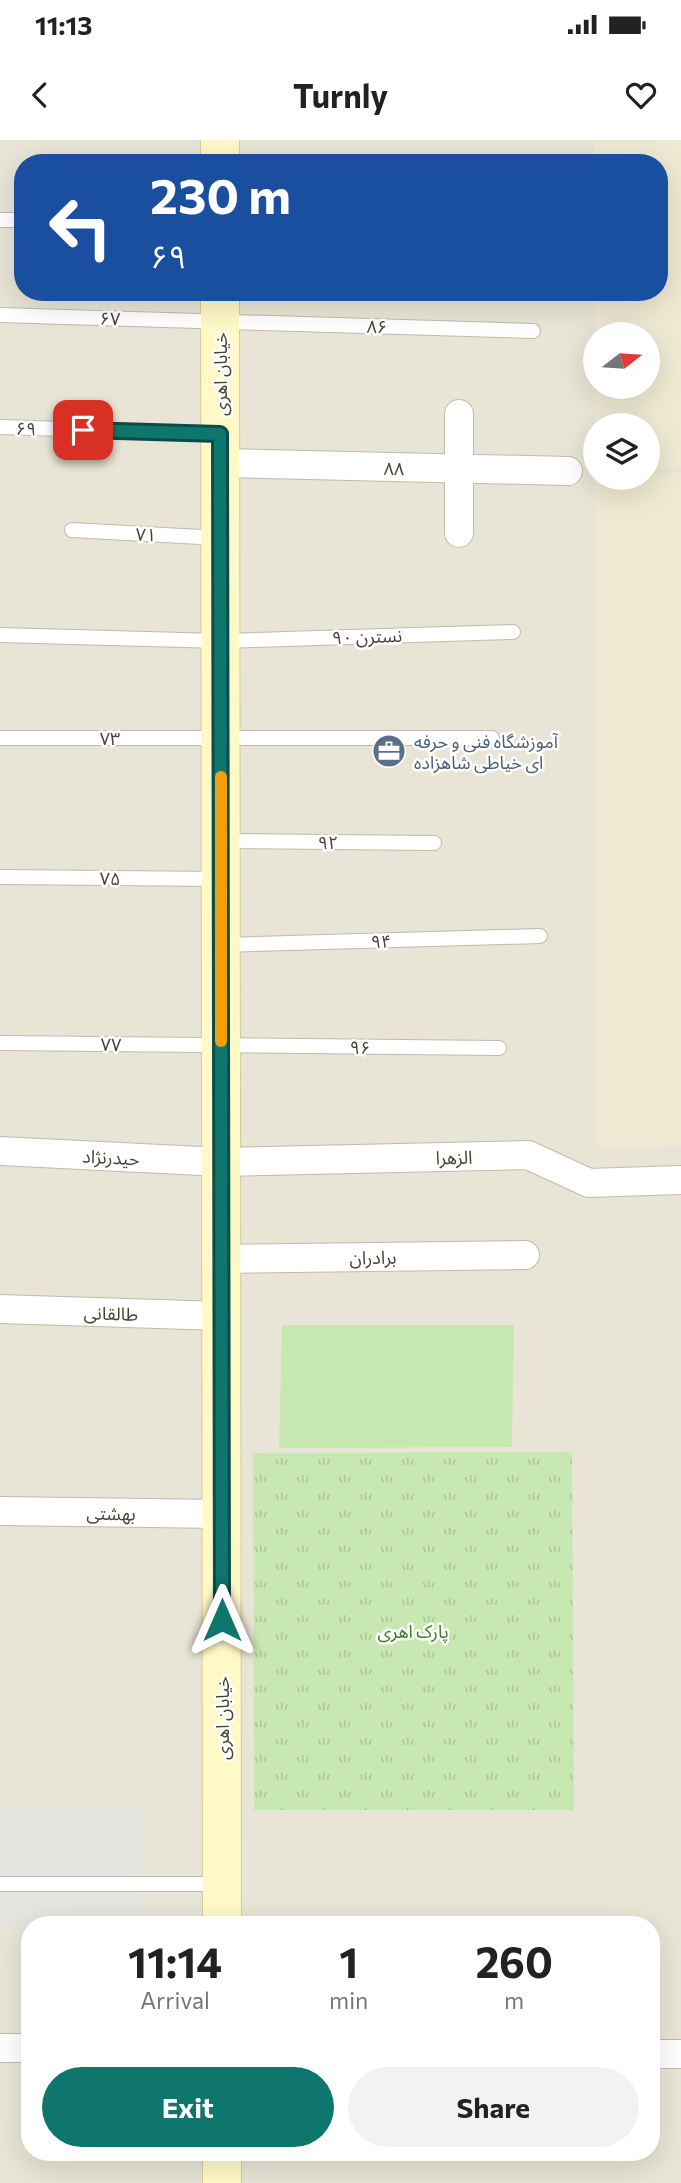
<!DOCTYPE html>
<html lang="en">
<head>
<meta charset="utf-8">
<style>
	:root { --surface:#fff; --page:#f2f2f2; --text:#222; --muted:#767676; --accent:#0f766e }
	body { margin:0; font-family:Commissioner,"Noto Sans Arabic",sans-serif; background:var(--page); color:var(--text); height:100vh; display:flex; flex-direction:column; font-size:26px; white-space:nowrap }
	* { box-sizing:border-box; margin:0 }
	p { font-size:23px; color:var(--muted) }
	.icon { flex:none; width:38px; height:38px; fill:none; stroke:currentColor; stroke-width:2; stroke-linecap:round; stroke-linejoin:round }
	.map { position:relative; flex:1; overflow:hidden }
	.sheet { position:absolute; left:21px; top:1776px; width:639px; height:245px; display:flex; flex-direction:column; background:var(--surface); border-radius:28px; box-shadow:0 7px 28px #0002 }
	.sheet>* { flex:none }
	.hud { position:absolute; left:14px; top:14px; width:654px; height:147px; border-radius:28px; box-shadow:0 7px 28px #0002; background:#1a4fa0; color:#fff; overflow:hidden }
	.needle { width:46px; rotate:73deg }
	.buttons { position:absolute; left:583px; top:182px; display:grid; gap:14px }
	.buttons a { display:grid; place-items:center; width:77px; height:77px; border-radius:50%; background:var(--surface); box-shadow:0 7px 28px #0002; font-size:35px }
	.pin { position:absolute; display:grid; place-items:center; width:60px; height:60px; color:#fff; margin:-30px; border-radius:14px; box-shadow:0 4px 10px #0006 }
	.me { position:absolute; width:77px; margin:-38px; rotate:0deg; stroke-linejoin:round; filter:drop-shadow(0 0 5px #0008) }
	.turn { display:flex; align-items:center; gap:24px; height:147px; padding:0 21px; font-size:32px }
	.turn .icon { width:91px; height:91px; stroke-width:2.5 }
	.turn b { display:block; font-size:49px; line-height:60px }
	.eta { display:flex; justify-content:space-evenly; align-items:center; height:119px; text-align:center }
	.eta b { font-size:42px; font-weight:700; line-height:49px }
	.cta { display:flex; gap:14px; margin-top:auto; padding:14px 21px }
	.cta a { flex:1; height:80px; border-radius:42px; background:var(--accent); color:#fff; font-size:28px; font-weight:700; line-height:80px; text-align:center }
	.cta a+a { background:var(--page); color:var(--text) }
	.status { display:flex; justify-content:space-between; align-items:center; height:49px; padding:0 35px; background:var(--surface); direction:ltr }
	.status svg { height:19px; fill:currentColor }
	header { display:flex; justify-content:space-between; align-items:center; height:91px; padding:0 21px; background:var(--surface); font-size:32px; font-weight:700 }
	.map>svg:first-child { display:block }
	.residential { fill:#e8e5d6; fill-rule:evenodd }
	.education { fill:#ede9d2; fill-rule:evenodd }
	.grass { fill:#c8e8b1 }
	.park { fill:url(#park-tufts) }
	.parking { fill:#e5e4e0 }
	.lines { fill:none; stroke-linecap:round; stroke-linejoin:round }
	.lane-casing { stroke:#c0bbaa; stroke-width:16 }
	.street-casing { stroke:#c0bbaa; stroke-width:30 }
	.secondary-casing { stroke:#d4cc98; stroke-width:40 }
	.lane { stroke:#fff; stroke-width:14 }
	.street { stroke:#fff; stroke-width:28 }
	.secondary { stroke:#fff9c7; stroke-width:38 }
	.route-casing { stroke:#0a4d48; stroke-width:18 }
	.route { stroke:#0f766e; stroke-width:12 }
	.slow { stroke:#f59e0b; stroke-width:12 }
	.labels { text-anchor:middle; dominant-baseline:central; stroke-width:5; stroke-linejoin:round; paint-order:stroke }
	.street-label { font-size:18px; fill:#474336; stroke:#fff }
	.service-label { font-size:18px; fill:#4e5e75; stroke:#fff; text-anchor:start }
	.park-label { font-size:18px; fill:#3d7a29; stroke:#fff }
</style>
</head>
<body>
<div class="status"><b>11:13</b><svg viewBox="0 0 49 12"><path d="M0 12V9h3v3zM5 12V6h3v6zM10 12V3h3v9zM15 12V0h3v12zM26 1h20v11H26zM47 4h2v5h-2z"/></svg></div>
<header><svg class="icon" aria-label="back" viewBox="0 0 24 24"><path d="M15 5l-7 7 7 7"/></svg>Turnly<svg class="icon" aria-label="heart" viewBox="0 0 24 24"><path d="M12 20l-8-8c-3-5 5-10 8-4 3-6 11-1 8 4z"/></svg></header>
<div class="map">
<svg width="681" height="2043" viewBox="0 0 681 2043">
	<defs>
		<pattern id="park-tufts" width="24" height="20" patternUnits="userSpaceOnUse" patternTransform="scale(1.75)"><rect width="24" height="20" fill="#c8e8b1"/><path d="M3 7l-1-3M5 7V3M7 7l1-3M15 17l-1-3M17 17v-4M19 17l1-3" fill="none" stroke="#adc899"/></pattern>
	</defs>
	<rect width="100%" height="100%" fill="#f4f2e8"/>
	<path class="residential" d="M 0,0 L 681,0 L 681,2043 L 0,2043 ZM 23,23 L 660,23 L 660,152 L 23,152 ZM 595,194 L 648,194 L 648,247 L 595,247 ZM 595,285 L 648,285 L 648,338 L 595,338 ZM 30,1785 L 651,1785 L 651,2012 L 30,2012 Z"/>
	<g class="education">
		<path d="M 594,0 L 681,0 L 681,327 L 648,329 L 648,285 L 595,285 L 595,332 L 595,152 L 660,152 L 660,23 L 594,23 ZM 595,194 L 648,194 L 648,247 L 595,247 Z"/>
		<path d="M 681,332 L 681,1006 L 596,1007 L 595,338 L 648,338 L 648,334 Z"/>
	</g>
	<path class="grass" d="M 282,1185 L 514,1185 L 512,1307 L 279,1308 Z"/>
	<path class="park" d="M 572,1312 L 574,1670 L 254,1670 L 253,1313 Z"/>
	<path class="parking" d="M 0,1666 L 141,1667 L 141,1785 L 0,1786 Z"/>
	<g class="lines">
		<defs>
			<g id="lane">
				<path d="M 0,80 L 23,80"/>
				<path d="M 0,175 L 533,191"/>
				<path d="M 0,287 L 219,294"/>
				<path d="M 72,390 L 219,398"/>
				<path d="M 0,495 L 220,501 L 513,492"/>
				<path d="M 0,598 L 492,598"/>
				<path d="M 222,701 L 434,703"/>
				<path d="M 0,737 L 219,739"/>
				<path d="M 223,805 L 540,796"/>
				<path d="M 0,903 L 499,908"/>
				<path d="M 0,1744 L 221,1744"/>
			</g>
			<g id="street">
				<path d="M 221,323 L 568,331"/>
				<path d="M 459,393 L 459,274"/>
				<path d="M 0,1011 L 221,1022 L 528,1015 L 589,1043 L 681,1040"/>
				<path d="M 221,1119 L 525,1115"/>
				<path d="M 0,1169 L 221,1176"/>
				<path d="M 0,1371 L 221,1374"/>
				<path d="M 0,1908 L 30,1908"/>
				<path d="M 651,1914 L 681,1914"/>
			</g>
			<g id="secondary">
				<path d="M 220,23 L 220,0"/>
				<path d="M 220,152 L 222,1785"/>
				<path d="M 222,2012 L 222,2043"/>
			</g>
		</defs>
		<use href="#lane" class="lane-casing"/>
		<use href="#street" class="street-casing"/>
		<use href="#secondary" class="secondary-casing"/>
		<use href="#lane" class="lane"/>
		<use href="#street" class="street"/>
		<use href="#secondary" class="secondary"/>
	</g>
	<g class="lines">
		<defs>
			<path id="route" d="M 83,290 L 220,294 L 222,1480"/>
		</defs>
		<use href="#route" class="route-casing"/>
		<use href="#route" class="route"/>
		<path class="slow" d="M 221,637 L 221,901"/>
	</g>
	<defs>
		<symbol id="office-disc" viewBox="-11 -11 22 22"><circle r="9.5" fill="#5c6f8a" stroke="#fff"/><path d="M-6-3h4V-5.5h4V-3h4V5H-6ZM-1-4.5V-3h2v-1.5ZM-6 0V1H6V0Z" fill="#fff"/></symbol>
	</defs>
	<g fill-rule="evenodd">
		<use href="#office-disc" x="370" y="592" width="38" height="38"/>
	</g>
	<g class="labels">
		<g class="street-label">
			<text transform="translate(110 178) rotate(1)">۶۷</text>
			<text transform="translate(377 186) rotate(2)">۸۶</text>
			<text transform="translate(220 234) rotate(-90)">خیابان اهری</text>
			<text transform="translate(26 288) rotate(2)">۶۹</text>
			<text transform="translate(394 328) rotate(2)">۸۸</text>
			<text transform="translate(146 394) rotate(3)">۷۱</text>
			<text transform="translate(367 496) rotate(-2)">نسترن ۹۰</text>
			<text x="110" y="598">۷۳</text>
			<text x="328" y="702">۹۲</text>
			<text transform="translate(110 738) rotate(1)">۷۵</text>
			<text transform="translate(381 801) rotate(-2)">۹۴</text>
			<text transform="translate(111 904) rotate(1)">۷۷</text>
			<text transform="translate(360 907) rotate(1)">۹۶</text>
			<text transform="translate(111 1017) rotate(3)">حیدرنژاد</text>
			<text transform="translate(454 1017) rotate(-1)">الزهرا</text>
			<text transform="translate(373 1117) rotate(-1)">برادران</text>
			<text transform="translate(111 1173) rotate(2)">طالقانی</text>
			<text transform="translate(111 1373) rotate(1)">بهشتی</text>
			<text transform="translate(222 1578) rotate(-90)">خیابان اهری</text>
		</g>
		<g class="service-label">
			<text x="414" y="601">آموزشگاه فنی و حرفه<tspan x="414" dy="21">ای خیاطی شاهزاده</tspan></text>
		</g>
		<g class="park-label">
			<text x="413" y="1491">پارک اهری</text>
		</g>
	</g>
</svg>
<div class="buttons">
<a><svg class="needle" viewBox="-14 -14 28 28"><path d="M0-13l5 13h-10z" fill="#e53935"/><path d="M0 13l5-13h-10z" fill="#767676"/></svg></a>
<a><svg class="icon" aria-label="layers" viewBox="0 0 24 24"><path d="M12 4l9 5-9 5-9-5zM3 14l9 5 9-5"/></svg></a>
</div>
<div class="pin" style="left:83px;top:290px;background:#d93025"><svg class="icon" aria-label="arrive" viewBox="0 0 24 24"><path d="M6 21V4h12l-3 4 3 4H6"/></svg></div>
<svg class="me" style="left:222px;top:1480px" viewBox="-20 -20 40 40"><path d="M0-17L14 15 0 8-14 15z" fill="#0f766e" stroke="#fff" stroke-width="4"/></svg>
<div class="hud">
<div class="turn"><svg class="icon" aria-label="left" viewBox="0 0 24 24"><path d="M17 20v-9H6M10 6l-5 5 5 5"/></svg><div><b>230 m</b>۶۹</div></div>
</div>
<section class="sheet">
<div class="eta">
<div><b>11:14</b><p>Arrival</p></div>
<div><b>1</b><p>min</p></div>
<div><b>260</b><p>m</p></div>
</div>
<div class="cta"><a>Exit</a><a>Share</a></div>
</section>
</div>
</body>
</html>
